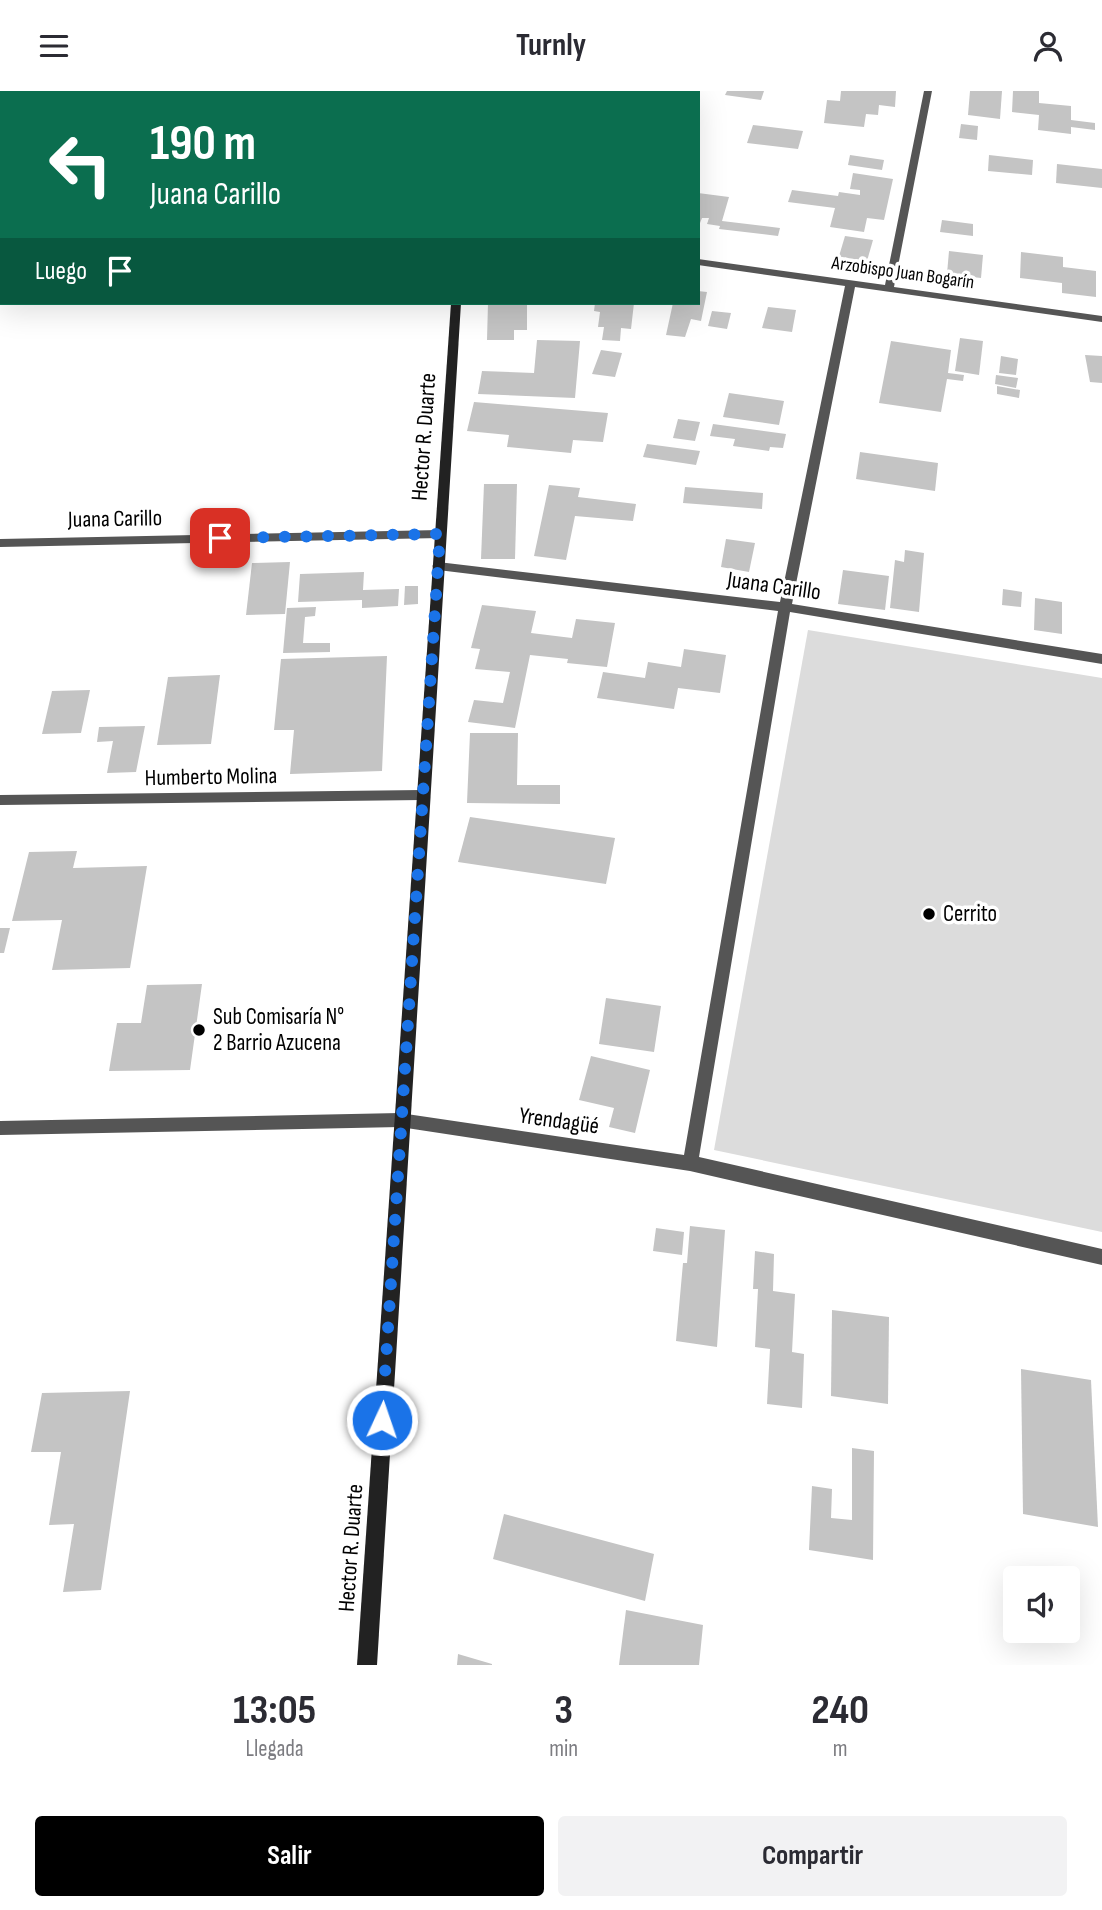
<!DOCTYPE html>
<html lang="es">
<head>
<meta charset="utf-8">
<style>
	:root { --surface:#fff; --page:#f2f2f3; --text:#2b2b33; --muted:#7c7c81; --accent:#000 }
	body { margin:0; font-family:"Sofia Sans Condensed",sans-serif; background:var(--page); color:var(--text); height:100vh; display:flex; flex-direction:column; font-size:26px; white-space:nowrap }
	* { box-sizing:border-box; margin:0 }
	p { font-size:23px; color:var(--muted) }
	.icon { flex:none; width:38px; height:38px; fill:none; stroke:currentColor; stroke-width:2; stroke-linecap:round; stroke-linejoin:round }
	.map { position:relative; height:1574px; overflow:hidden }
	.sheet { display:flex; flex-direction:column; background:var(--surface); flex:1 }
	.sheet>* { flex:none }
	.top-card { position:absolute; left:0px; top:0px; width:700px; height:214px; box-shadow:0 7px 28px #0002; background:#0b6e4f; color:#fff; overflow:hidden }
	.fabs { position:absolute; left:1003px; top:1475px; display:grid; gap:14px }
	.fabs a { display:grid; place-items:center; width:77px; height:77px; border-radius:7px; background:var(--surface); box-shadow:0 7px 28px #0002; font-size:35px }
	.pin { position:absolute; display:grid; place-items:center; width:60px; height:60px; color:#fff; margin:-30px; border-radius:14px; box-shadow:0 4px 10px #0006 }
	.me { position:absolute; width:77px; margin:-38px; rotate:3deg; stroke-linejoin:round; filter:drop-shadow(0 0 5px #0008) }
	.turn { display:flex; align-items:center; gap:24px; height:147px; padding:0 35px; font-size:32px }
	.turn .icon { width:91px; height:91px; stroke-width:2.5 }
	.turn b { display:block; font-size:49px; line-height:60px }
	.then { display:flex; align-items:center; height:66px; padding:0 35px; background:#0003; gap:14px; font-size:26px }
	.eta { display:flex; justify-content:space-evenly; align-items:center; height:119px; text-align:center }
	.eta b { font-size:42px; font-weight:700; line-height:49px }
	.button { display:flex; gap:14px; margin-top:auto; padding:14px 35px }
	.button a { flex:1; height:80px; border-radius:7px; background:var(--accent); color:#fff; font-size:28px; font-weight:700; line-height:80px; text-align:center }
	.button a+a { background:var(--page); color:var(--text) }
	header { display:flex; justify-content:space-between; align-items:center; height:91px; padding:0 35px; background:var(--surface); font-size:32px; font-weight:700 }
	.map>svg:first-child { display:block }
	.green { fill:#dcdcdc }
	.building { fill:#c4c4c4 }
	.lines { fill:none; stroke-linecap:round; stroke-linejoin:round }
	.path { stroke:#777; stroke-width:3.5; stroke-dasharray:1 2.5; stroke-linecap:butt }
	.street { fill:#555; fill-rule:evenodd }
	.secondary { fill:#222; fill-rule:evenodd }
	.route { stroke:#1a73e8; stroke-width:12; stroke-dasharray:0 21.6 }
	.poi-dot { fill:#000; stroke:#fff; stroke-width:2.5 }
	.labels { text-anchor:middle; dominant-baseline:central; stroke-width:7; stroke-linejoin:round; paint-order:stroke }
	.far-street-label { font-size:19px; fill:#000; stroke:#fff }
	.street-label { font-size:23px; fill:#000; stroke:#fff }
	.poi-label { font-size:23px; fill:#000; stroke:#fff; text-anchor:start }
</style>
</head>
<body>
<header><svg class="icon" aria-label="menu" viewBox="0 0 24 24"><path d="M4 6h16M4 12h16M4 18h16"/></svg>Turnly<svg class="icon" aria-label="person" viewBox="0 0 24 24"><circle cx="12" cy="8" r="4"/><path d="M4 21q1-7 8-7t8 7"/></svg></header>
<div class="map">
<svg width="1102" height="1574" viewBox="0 0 1102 1574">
	<rect width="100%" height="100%" fill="#fff"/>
	<path class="green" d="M 808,539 L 1102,587 L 1102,1141 L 714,1059 Z"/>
	<g class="building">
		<path d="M 727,0 L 764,0 L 761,9 L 725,4 Z"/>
		<path d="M 841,0 L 896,0 L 895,16 L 879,14 L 878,24 L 866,23 L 864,36 L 824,32 L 827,9 L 840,10 Z"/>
		<path d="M 970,0 L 1002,0 L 1000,28 L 968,24 Z"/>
		<path d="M 1013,0 L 1039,0 L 1039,12 L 1071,15 L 1071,29 L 1095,32 L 1095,39 L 1071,36 L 1071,43 L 1038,39 L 1039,24 L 1012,21 Z"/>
		<path d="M 961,33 L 978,35 L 977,49 L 959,47 Z"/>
		<path d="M 753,34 L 803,40 L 798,58 L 747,52 Z"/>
		<path d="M 850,64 L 884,69 L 882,79 L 848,74 Z"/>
		<path d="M 989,64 L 1033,69 L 1032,84 L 988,80 Z"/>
		<path d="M 1057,73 L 1102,78 L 1102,97 L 1056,92 Z"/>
		<path d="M 853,82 L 893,88 L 884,129 L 867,127 L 864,141 L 830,136 L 835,117 L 788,111 L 792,99 L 838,105 L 839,101 L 860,104 L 860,99 L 850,98 Z"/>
		<path d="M 698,102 L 729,106 L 722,130 L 780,137 L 778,145 L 719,138 L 720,135 L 707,133 L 709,127 L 702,127 L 698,137 Z"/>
		<path d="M 942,129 L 973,133 L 973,145 L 940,141 Z"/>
		<path d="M 845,145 L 873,149 L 865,177 L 837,172 Z"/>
		<path d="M 949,160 L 983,164 L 981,187 L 947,183 Z"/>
		<path d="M 1021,161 L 1063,166 L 1063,176 L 1096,180 L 1096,206 L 1062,202 L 1062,192 L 1020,187 Z"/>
		<path d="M 698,200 L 707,201 L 701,230 L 691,228 L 685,246 L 666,244 L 673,212 L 698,212 Z"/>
		<path d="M 488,212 L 527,212 L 527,239 L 514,239 L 514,249 L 487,249 Z"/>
		<path d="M 595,212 L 634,212 L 631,238 L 621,237 L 620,250 L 602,249 L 604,236 L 598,236 L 600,221 L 594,220 Z"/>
		<path d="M 768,216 L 796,219 L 792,241 L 762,237 Z"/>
		<path d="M 712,220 L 731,222 L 727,238 L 708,235 Z"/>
		<path d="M 960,247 L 983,250 L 979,284 L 955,280 Z"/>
		<path d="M 537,249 L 580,250 L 575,307 L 478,303 L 482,280 L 534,282 Z"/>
		<path d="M 891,250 L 951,259 L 948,282 L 964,284 L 963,290 L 947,288 L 941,321 L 879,312 Z"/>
		<path d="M 601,259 L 622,262 L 615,286 L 592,283 Z"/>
		<path d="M 1085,264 L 1102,265 L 1102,292 L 1090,291 Z"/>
		<path d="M 1001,265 L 1018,268 L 1016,284 L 999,282 Z"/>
		<path d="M 996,284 L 1018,287 L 1016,297 L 995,293 Z"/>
		<path d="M 997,295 L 1020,299 L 1019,307 L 997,303 Z"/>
		<path d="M 729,302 L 784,310 L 779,334 L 723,326 Z"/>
		<path d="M 474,311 L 608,322 L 603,351 L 573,349 L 571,362 L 507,356 L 509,344 L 467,340 Z"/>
		<path d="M 678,328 L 700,331 L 695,350 L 673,347 Z"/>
		<path d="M 713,333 L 786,343 L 783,357 L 770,356 L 769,360 L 733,355 L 735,348 L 710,345 Z"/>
		<path d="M 647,353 L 700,360 L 696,374 L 643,366 Z"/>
		<path d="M 860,361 L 938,372 L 935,400 L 856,388 Z"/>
		<path d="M 484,393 L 517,393 L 515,468 L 481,468 Z"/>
		<path d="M 549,394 L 580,397 L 578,406 L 636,413 L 633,430 L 575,425 L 566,469 L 534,465 Z"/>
		<path d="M 685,396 L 763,402 L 762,418 L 683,412 Z"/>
		<path d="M 726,448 L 755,452 L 749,481 L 721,476 Z"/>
		<path d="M 905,459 L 924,462 L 919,521 L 890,517 L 895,469 L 904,471 Z"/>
		<path d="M 290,471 L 285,523 L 246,524 L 252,472 Z"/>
		<path d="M 843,479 L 889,485 L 885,519 L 838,513 Z"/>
		<path d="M 364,481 L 363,499 L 399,498 L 398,515 L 362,517 L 362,509 L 298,511 L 300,483 Z"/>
		<path d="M 405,495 L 418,495 L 418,513 L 404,514 Z"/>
		<path d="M 1003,498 L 1022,501 L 1021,516 L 1002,514 Z"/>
		<path d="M 1035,507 L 1062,511 L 1062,543 L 1034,539 Z"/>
		<path d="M 482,514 L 536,520 L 531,542 L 572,547 L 576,528 L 615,532 L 607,576 L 567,572 L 568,568 L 530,564 L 515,637 L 468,631 L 474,609 L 503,612 L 510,581 L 475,578 L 480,558 L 471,557 Z"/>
		<path d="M 316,516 L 315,525 L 305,526 L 303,552 L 330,552 L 330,561 L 283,562 L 287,517 Z"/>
		<path d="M 684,558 L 726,564 L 720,602 L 678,597 L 674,618 L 597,607 L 603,581 L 645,587 L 648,571 L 681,576 Z"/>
		<path d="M 387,565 L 382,680 L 290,683 L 294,639 L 274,639 L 281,568 Z"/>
		<path d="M 220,584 L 211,653 L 157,654 L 168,586 Z"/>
		<path d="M 90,599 L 81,642 L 42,643 L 52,600 Z"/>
		<path d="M 145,635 L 136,681 L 107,682 L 113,650 L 97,651 L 99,636 Z"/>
		<path d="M 470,642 L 518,642 L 517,694 L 560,694 L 560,713 L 467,712 Z"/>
		<path d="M 470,726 L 615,747 L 606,793 L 458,771 Z"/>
		<path d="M 77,760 L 73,777 L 147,775 L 130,877 L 52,879 L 62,829 L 12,830 L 29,761 Z"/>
		<path d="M 0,837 L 10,837 L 4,862 L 0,862 Z"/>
		<path d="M 202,893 L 190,979 L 109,980 L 117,932 L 141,932 L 147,894 Z"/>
		<path d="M 606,907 L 661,915 L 654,961 L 599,953 Z"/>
		<path d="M 591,965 L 650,979 L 635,1042 L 609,1036 L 614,1017 L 579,1009 Z"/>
		<path d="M 690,1135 L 725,1139 L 717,1256 L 676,1250 L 683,1172 L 687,1172 Z"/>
		<path d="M 656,1137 L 684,1141 L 682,1164 L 653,1160 Z"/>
		<path d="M 755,1160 L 774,1163 L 773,1200 L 795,1203 L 792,1261 L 804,1263 L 802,1317 L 767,1313 L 770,1258 L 755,1256 L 758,1198 L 753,1198 Z"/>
		<path d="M 832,1219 L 889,1226 L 888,1313 L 831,1305 Z"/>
		<path d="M 1021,1278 L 1091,1289 L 1098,1436 L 1023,1423 Z"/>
		<path d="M 130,1300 L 101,1499 L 63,1501 L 74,1433 L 49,1434 L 61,1361 L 31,1361 L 42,1302 Z"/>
		<path d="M 852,1357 L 874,1360 L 873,1469 L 809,1459 L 812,1395 L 832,1398 L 831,1427 L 852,1429 Z"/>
		<path d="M 504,1423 L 654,1463 L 645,1510 L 493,1468 Z"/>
		<path d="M 626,1519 L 703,1534 L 699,1574 L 619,1574 Z"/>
		<path d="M 458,1563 L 492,1573 L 492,1574 L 457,1574 Z"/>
	</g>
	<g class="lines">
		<path class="path" d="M 222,2 L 226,0"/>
		<g class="street">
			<path d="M 924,0 L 932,0 L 894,196 L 1102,225 L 1102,231 L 855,196 L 792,513 L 1102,563 L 1102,573 L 790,521 L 699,1066 L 1102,1158 L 1102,1174 L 690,1080 L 400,1036 L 0,1044 L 0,1030 L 400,1022 L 684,1064 L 778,520 L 438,479 L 432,475 L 438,471 L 780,511 L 845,195 L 698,174 L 698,168 L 885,194 Z"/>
			<path d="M 440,439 L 446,443 L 440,447 L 0,456 L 0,448 Z"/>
			<path d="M 422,699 L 429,704 L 422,709 L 0,714 L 0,704 Z"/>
		</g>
		<g class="secondary">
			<rect x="466" y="0" width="8" height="2"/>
			<path d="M 451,212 L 461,212 L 377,1574 L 357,1574 Z"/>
		</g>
	</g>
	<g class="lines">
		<path class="route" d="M 220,447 L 440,443 L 382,1329"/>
	</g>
	<g class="poi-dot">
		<circle cx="929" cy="823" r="7"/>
		<circle cx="199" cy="939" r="7"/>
	</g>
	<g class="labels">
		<g class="far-street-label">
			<text transform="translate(903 182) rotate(8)">Arzobispo Juan Bogarín</text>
		</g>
		<g class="street-label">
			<text transform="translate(424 346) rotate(-86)">Hector R. Duarte</text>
			<text transform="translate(115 428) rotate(-1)">Juana Carillo</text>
			<text transform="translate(774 495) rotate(8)">Juana Carillo</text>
			<text transform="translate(211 686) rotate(-1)">Humberto Molina</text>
			<text transform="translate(559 1030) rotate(8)">Yrendagüé</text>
			<text transform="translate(351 1457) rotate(-86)">Hector R. Duarte</text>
		</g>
		<g class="poi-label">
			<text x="943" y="823">Cerrito</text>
			<text x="213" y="926">Sub Comisaría N°<tspan x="213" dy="26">2 Barrio Azucena</tspan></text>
		</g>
	</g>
</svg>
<div class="fabs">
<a><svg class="icon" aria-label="sound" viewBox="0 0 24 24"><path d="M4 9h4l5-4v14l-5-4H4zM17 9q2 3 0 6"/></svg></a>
</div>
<div class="pin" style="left:220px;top:447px;background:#d93025"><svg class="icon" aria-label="arrive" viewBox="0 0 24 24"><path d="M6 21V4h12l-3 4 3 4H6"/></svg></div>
<svg class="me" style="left:382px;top:1329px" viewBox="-20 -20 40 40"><circle r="17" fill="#1a73e8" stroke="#fff" stroke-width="3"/><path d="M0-11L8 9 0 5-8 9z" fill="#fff"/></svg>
<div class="top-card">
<div class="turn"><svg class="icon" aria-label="left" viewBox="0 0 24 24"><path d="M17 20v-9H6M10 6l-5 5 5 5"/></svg><div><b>190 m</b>Juana Carillo</div></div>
<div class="then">Luego<svg class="icon" aria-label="arrive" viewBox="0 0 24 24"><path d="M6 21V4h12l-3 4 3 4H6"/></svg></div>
</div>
</div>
<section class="sheet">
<div class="eta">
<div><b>13:05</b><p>Llegada</p></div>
<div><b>3</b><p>min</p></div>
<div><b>240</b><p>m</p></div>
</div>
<div class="button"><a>Salir</a><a>Compartir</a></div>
</section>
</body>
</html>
